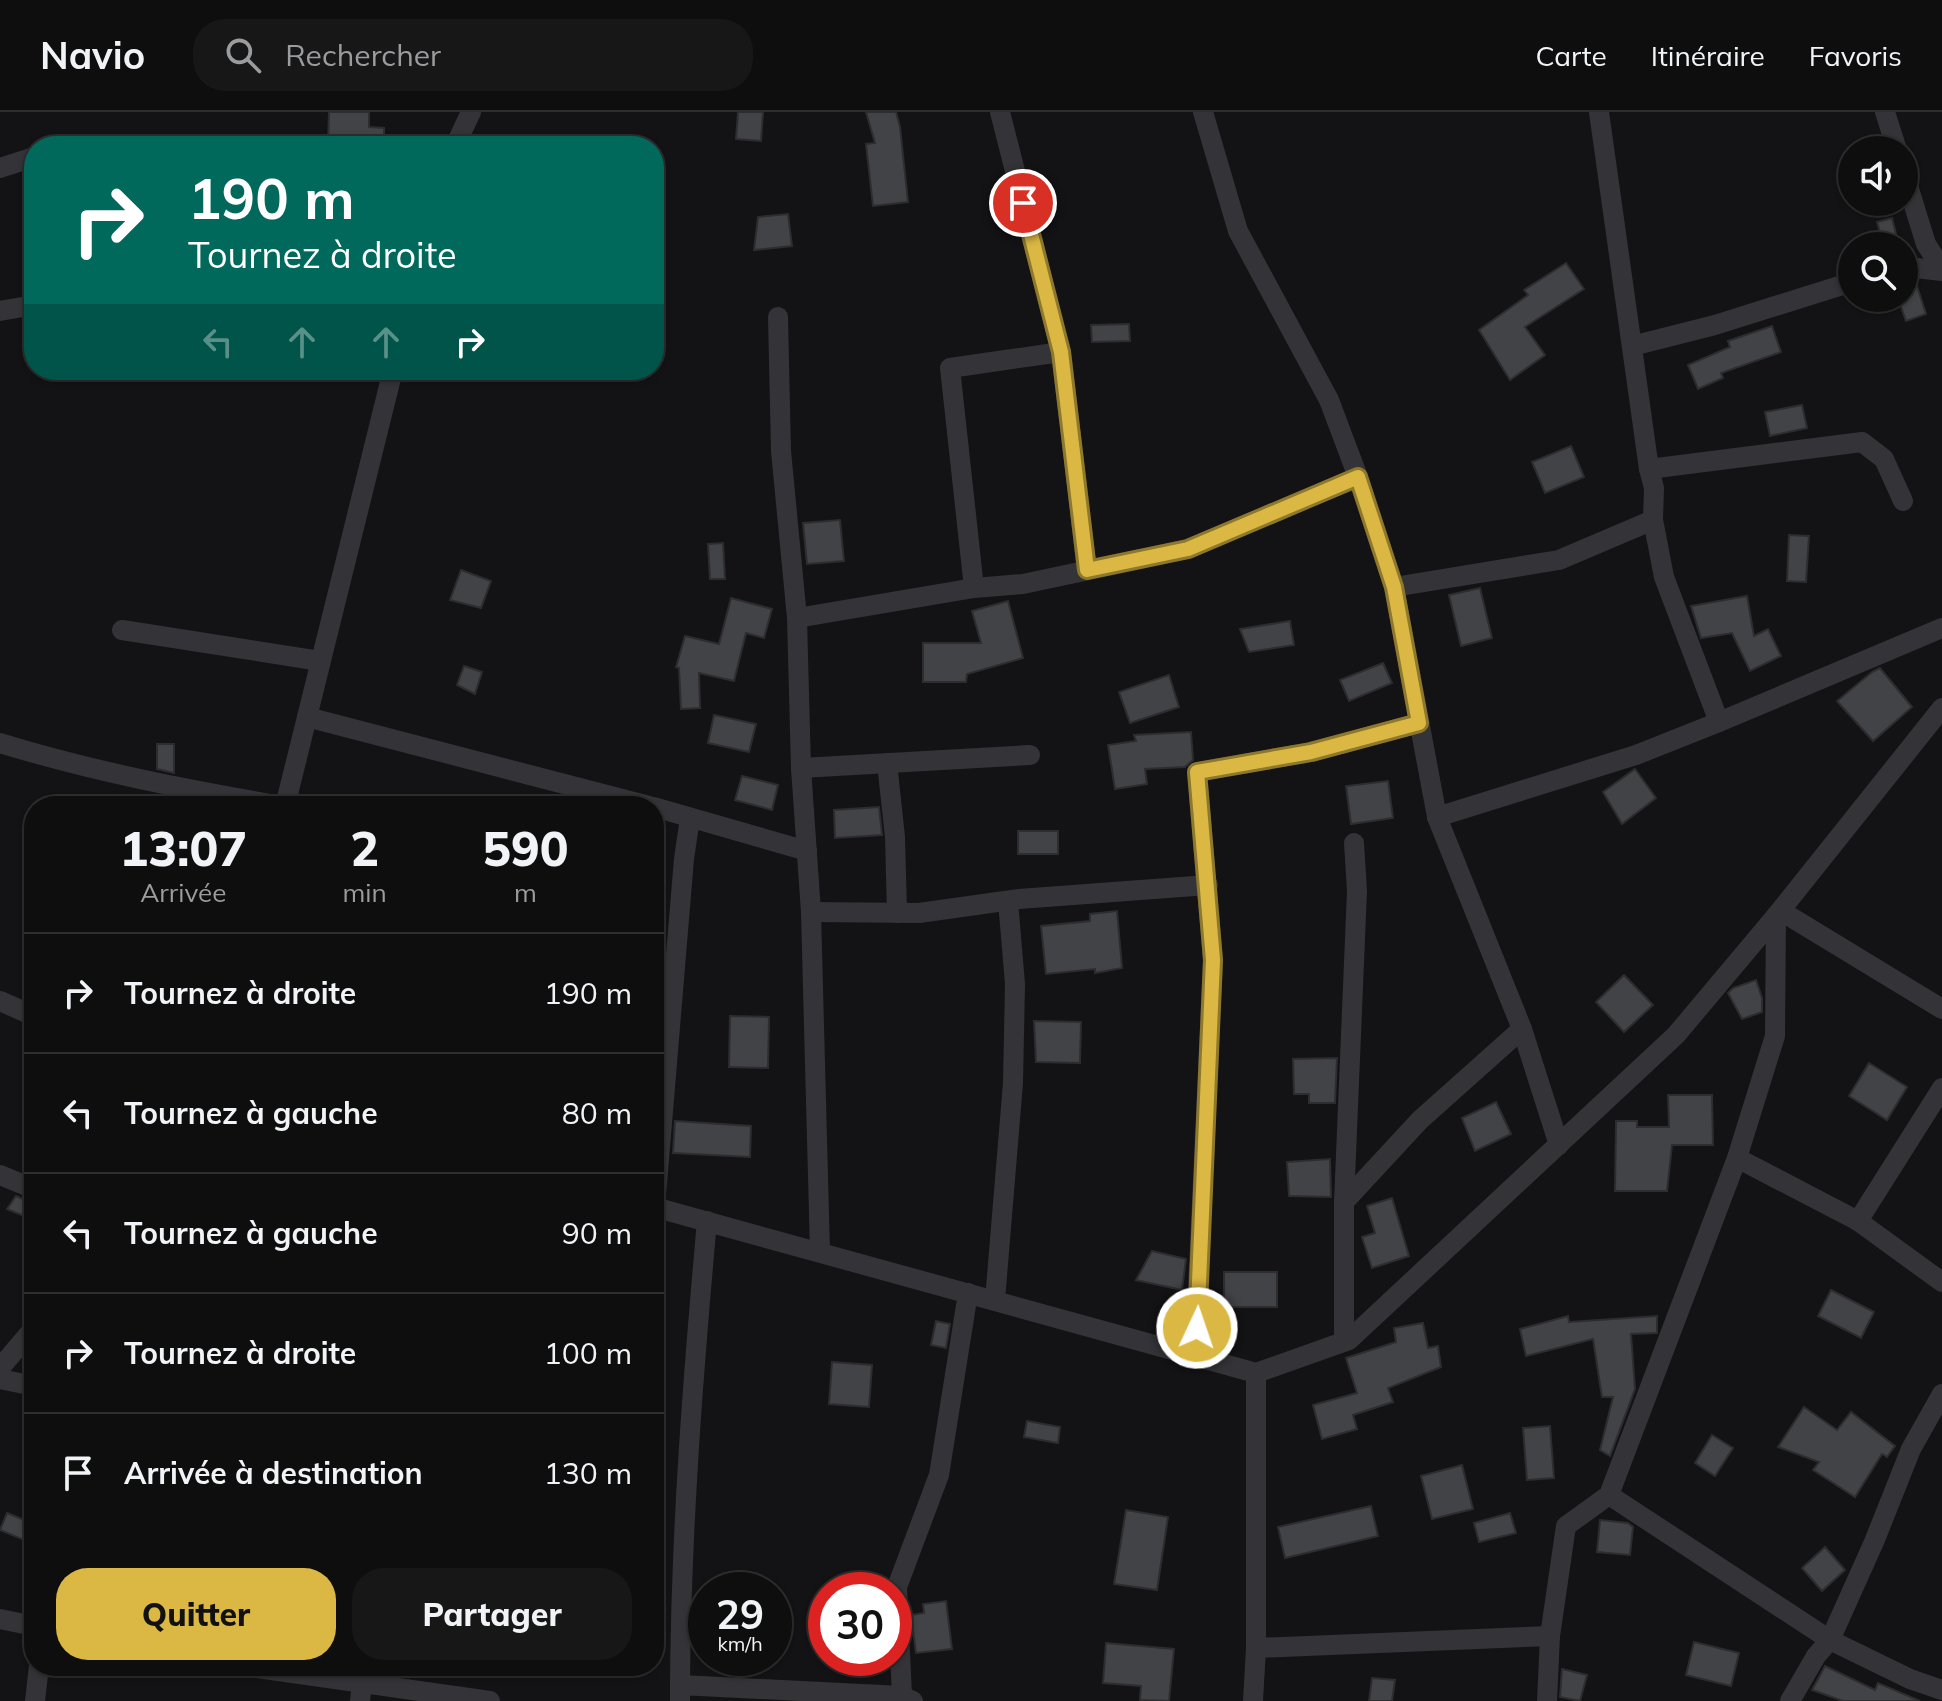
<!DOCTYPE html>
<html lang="fr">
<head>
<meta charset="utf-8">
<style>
	:root { --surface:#0e0e0f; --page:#171718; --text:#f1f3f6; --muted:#9b9c9e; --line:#2e2e2f; --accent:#dbb843 }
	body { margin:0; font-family:Mulish,sans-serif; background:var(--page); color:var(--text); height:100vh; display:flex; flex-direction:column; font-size:30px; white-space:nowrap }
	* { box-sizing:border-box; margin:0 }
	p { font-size:26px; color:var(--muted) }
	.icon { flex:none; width:44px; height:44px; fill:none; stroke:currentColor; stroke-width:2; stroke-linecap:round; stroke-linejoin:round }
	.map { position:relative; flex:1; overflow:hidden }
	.details { position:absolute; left:24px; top:684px; width:640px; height:880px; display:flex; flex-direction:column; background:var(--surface); border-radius:32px; box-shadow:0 2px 6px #0004,0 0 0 2px var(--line) }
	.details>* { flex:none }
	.guide { position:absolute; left:24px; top:24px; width:640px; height:244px; border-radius:32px; box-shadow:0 2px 6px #0004,0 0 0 2px var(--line); background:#00695c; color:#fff; overflow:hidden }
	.fabs { position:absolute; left:1838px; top:24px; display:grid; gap:16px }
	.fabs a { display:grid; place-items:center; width:80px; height:80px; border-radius:50%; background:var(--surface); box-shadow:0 2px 6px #0004,0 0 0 2px var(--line); font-size:40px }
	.speed { position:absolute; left:688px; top:1460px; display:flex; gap:16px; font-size:40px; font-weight:700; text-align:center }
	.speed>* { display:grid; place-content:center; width:104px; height:104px; border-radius:50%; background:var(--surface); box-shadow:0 2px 6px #0004,0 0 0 2px var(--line); line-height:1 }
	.speed small { font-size:20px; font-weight:400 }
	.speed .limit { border:12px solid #d22; background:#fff; color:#111 }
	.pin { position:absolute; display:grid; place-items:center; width:68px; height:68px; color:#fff; margin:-34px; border:4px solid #fff; border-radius:50%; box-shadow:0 2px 8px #0007 }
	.me { position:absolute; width:88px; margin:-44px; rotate:3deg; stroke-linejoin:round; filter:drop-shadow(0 0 6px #0008) }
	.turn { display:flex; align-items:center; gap:28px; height:168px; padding:0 32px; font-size:36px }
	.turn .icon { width:104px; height:104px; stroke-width:2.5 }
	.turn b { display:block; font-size:56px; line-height:68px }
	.lanes { display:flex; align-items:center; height:76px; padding:0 32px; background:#0003; justify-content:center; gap:40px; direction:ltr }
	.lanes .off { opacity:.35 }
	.eta { display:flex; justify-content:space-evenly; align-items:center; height:136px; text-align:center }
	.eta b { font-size:48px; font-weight:800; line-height:56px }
	.button { display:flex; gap:16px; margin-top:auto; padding:16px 32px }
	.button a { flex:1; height:92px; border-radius:32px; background:var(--accent); color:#111; font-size:32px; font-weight:800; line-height:92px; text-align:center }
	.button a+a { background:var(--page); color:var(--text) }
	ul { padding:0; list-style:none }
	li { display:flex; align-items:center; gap:24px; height:120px; padding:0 32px; border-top:2px solid var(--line) }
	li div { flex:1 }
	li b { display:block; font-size:30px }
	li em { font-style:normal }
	header { display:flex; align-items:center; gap:48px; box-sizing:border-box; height:112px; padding:0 40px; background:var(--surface); border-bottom:2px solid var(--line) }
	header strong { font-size:38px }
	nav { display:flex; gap:44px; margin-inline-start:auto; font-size:28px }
	.search { width:560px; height:72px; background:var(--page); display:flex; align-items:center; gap:20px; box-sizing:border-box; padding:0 28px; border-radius:32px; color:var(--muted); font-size:30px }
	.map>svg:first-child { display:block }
	.building { fill:#424347; stroke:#2d2d30; stroke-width:2 }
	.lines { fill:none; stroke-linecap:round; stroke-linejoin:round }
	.minor { stroke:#343438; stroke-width:20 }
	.route-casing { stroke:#8e782c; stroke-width:20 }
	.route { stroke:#dbb843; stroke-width:14 }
</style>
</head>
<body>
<header>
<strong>Navio</strong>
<div class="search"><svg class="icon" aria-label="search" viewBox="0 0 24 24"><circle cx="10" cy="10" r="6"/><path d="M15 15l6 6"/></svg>Rechercher</div>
<nav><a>Carte</a><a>Itinéraire</a><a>Favoris</a></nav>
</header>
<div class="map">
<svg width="1942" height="1589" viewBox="0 0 1942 1589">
	<rect width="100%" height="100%" fill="#131214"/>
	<g class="building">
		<path d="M 329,0 L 369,0 L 369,15 L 384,16 L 384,34 L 328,33 Z"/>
		<path d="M 738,0 L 763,0 L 761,29 L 736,27 Z"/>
		<path d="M 866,0 L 896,0 L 900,15 L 908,90 L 873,94 L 866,32 L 875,31 Z"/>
		<path d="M 788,102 L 792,134 L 754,138 L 758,105 Z"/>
		<path d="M 1892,106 L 1899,134 L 1884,134 L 1877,110 Z"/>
		<path d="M 1566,151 L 1584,177 L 1525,215 L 1545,243 L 1510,268 L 1479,218 L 1528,183 L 1524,178 Z"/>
		<path d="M 1916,171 L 1926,202 L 1906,209 L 1898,186 L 1904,186 L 1904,175 Z"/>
		<path d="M 1129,212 L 1130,229 L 1092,230 L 1091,213 Z"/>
		<path d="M 1772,214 L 1781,240 L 1721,261 L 1723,266 L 1698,277 L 1688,253 L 1730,235 L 1728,229 Z"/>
		<path d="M 1802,293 L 1807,316 L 1770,324 L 1765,300 Z"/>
		<path d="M 1571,334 L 1584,365 L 1545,381 L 1532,350 Z"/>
		<path d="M 840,408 L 844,449 L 807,452 L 803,411 Z"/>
		<path d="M 1789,423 L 1809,424 L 1806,470 L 1787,469 Z"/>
		<path d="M 723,431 L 725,467 L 710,467 L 708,432 Z"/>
		<path d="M 461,458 L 491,469 L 481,496 L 450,488 Z"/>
		<path d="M 1480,476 L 1492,526 L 1461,534 L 1449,483 Z"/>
		<path d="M 1747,484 L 1754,524 L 1768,517 L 1781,544 L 1750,559 L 1732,521 L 1701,526 L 1691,494 Z"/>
		<path d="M 731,486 L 772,497 L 764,526 L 746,521 L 734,569 L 699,561 L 700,596 L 681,597 L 679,556 L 676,555 L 685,524 L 719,532 Z"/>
		<path d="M 1008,489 L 1023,546 L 967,562 L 966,570 L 923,570 L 923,531 L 981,531 L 972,499 Z"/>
		<path d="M 1290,509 L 1294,533 L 1249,540 L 1240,517 Z"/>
		<path d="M 1383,551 L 1392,571 L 1349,589 L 1340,568 Z"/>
		<path d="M 464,554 L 482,560 L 475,582 L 457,573 Z"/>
		<path d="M 1880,556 L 1912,595 L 1873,629 L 1837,589 L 1872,560 Z"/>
		<path d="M 1169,563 L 1179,595 L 1130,611 L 1119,580 Z"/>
		<path d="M 714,603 L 756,612 L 749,640 L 708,631 Z"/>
		<path d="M 1191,620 L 1193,648 L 1185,655 L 1145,657 L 1147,672 L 1115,677 L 1108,633 L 1136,629 L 1134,623 Z"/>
		<path d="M 157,632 L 174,632 L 174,661 L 157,657 Z"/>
		<path d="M 1635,657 L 1656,686 L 1622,712 L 1603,680 Z"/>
		<path d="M 742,664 L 778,673 L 772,698 L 735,688 Z"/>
		<path d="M 1388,669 L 1393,706 L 1351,712 L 1346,674 Z"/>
		<path d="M 879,695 L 882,723 L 835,726 L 834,698 Z"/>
		<rect x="1018" y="719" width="40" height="23"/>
		<path d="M 1117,799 L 1122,856 L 1095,861 L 1095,857 L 1046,862 L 1041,814 L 1090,809 L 1090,802 Z"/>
		<path d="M 1624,863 L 1653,893 L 1624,920 L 1596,890 Z"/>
		<path d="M 1756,868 L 1762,886 L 1762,900 L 1742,907 L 1728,881 L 1733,876 Z"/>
		<path d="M 730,904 L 769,905 L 768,956 L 729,955 Z"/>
		<path d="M 1034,909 L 1081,910 L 1080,951 L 1036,950 Z"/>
		<path d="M 1337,946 L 1335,991 L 1309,991 L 1309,982 L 1294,982 L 1293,947 Z"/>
		<path d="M 1869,951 L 1907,975 L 1887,1008 L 1849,984 Z"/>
		<path d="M 1668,983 L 1712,983 L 1713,1033 L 1672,1033 L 1667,1079 L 1615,1079 L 1616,1009 L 1637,1009 L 1637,1015 L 1669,1015 Z"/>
		<path d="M 1496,990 L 1511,1022 L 1475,1039 L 1462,1006 Z"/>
		<path d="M 675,1009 L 751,1014 L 750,1045 L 673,1041 Z"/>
		<path d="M 1330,1047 L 1331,1085 L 1289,1084 L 1287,1050 Z"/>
		<path d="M 16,1084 L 34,1092 L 34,1108 L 7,1097 Z"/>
		<path d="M 1392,1086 L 1409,1144 L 1372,1156 L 1362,1125 L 1375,1121 L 1367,1094 Z"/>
		<path d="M 1152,1139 L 1186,1147 L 1182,1178 L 1136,1168 Z"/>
		<rect x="1224" y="1160" width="53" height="35"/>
		<path d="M 1831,1178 L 1874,1200 L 1861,1226 L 1818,1204 Z"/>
		<path d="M 1568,1204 L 1569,1210 L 1657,1204 L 1657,1221 L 1631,1222 L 1635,1277 L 1610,1344 L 1600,1338 L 1613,1285 L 1602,1285 L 1593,1227 L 1526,1244 L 1520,1217 Z"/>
		<path d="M 936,1209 L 950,1212 L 946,1236 L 931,1233 Z"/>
		<path d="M 1423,1211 L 1428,1236 L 1438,1234 L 1441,1255 L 1388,1276 L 1393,1290 L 1353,1303 L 1357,1317 L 1322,1327 L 1313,1293 L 1357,1281 L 1346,1246 L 1396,1230 L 1394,1216 Z"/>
		<path d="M 832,1250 L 872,1253 L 869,1295 L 829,1292 Z"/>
		<path d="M 1804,1295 L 1837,1318 L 1851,1300 L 1895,1334 L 1887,1345 L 1882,1342 L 1855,1385 L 1813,1358 L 1819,1350 L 1778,1335 Z"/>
		<path d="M 1027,1309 L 1060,1315 L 1058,1331 L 1024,1325 Z"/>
		<path d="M 1550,1314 L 1554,1366 L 1527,1368 L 1523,1316 Z"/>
		<path d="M 1712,1323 L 1733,1336 L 1715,1364 L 1695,1351 Z"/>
		<path d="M 1462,1353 L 1473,1397 L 1432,1407 L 1421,1364 Z"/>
		<path d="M 1371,1394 L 1378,1424 L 1285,1446 L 1278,1415 Z"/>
		<path d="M 1126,1398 L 1168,1405 L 1157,1478 L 1114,1472 Z"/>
		<path d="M 7,1401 L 34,1412 L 34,1432 L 0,1418 Z"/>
		<path d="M 1510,1401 L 1516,1421 L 1479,1430 L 1474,1411 Z"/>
		<path d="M 1600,1408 L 1628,1411 L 1633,1415 L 1630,1443 L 1597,1440 Z"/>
		<path d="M 1825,1435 L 1845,1458 L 1822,1479 L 1802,1456 Z"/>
		<path d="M 946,1489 L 952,1537 L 916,1541 L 911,1503 L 924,1501 L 923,1492 Z"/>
		<path d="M 1694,1530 L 1739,1541 L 1731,1574 L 1686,1563 Z"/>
		<path d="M 1106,1531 L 1174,1537 L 1169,1589 L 1140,1588 L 1141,1574 L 1103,1571 Z"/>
		<path d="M 1825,1554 L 1875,1578 L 1878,1571 L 1920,1589 L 1843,1589 L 1812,1578 Z"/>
		<path d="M 1562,1557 L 1587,1563 L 1580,1589 L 1560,1585 Z"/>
		<path d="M 1372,1566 L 1395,1568 L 1392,1589 L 1369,1589 Z"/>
	</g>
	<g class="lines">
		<g class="minor">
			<path d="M 1000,0 L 1061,240 L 1087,458"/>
			<path d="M 1203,0 L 1238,119 L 1329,288 L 1358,365 L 1394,475 L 1437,705 L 1522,917 L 1559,1033"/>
			<path d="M 1599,0 L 1649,357 L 1654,376 L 1653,408 L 1664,465 L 1719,610"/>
			<path d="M 1885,0 L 1897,38"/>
			<path d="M 455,34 L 471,0"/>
			<path d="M 0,56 L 34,45"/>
			<path d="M 1904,61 L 1926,132 L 1942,157"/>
			<path d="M 1904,159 L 1916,156 L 1942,159"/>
			<path d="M 0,199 L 34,193"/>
			<path d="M 778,205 L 781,339 L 797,506 L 801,656 L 811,800 L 820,1140"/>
			<path d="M 1632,234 L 1715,213 L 1852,170"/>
			<path d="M 1649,357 L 1862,330 L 1884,347 L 1903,389"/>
			<path d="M 1394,475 L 1559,448 L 1653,408"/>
			<path d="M 974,476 L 950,256 L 1061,240"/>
			<path d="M 797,506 L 974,476 L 1023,472 L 1188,437 L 1358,365"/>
			<path d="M 122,518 L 320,549"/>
			<path d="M 307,605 L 649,694"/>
			<path d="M 0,631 C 95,660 184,677 282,694"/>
			<path d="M 887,651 L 895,725 L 897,801"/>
			<path d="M 801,656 L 1030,643"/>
			<path d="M 285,694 L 393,258"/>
			<path d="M 654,695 L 807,739"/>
			<path d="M 1437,705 L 1636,643 L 1719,610 L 1942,516"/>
			<path d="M 1781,799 L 1942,897"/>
			<path d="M 811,800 L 919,801 L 1019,787 L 1208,773"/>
			<path d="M 0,889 L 34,904"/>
			<path d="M 1737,1046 L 1858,1109 L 1942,1170"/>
			<path d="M 0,1063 L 34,1077"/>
			<path d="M 1344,1090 L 1420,1008 L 1522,917"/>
			<path d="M 654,1095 L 1256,1261 L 1349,1228 L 1676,923 L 1776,804 L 1942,596"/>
			<path d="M 655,1095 L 684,747 L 690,706"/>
			<path d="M 1858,1109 L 1942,976"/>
			<path d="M 995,1188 L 1013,971 L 1015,872 L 1008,789"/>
			<path d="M 1344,1229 L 1344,1090 L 1357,779 L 1354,731"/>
			<path d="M 1195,1244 L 1213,848 L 1197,660 L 1311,640 L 1419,611"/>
			<path d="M 0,1256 L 34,1216"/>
			<path d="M 0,1267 L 34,1274"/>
			<path d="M 1609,1383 L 1830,1528 L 1910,1567 L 1942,1578"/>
			<path d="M 0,1507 L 34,1514"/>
			<path d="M 1256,1536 L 1550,1524"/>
			<path d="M 242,1554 L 490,1589"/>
			<path d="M 680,1573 C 681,1418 693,1264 707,1109"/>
			<path d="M 902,1584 L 897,1475 L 939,1363 L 968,1181"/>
			<path d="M 35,1589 L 39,1554"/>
			<path d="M 360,1589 L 364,1554"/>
			<path d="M 680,1589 L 680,1573 L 902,1584 L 913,1589"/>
			<path d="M 1253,1589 L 1256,1536 L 1256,1261"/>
			<path d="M 1547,1589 L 1550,1524 L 1566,1414 L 1609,1383 L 1737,1046 L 1775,924 L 1776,804"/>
			<path d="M 1790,1589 L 1816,1544 L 1830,1528 L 1874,1430 L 1911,1337 L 1942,1282"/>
		</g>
	</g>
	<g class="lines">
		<defs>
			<path id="route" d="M 1023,91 L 1061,240 L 1087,458 L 1188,437 L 1358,365 L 1394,475 L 1419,611 L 1311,640 L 1197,660 L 1213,848 L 1197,1216"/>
		</defs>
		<use href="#route" class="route-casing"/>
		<use href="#route" class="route"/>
	</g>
</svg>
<div class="fabs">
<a><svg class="icon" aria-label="sound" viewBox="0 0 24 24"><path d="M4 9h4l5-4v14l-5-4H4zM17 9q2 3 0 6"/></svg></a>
<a><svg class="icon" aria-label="search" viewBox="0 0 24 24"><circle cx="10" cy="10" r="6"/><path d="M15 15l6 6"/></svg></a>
</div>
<div class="speed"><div>29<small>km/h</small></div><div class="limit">30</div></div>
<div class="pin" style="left:1023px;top:91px;background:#d93025"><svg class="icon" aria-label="arrive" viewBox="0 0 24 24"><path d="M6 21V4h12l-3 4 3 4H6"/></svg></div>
<svg class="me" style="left:1197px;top:1216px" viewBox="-20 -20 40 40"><circle r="17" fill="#dbb843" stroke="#fff" stroke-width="3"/><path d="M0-11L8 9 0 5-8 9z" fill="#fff"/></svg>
<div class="guide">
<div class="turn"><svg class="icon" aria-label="right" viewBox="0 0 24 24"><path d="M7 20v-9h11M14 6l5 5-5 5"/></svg><div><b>190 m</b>Tournez à droite</div></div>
<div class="lanes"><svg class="icon off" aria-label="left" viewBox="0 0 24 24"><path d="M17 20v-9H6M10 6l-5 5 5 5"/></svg><svg class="icon off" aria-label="ahead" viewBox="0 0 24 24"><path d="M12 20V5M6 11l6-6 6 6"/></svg><svg class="icon off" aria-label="ahead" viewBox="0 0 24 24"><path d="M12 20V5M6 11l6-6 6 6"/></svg><svg class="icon" aria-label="right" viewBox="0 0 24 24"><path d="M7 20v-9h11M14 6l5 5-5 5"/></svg></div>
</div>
<section class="details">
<div class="eta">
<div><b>13:07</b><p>Arrivée</p></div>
<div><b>2</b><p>min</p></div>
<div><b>590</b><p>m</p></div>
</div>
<ul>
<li><svg class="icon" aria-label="right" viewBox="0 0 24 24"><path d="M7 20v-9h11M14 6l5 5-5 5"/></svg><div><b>Tournez à droite</b></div><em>190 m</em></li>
<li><svg class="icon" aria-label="left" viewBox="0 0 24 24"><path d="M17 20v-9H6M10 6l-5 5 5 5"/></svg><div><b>Tournez à gauche</b></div><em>80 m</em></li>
<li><svg class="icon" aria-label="left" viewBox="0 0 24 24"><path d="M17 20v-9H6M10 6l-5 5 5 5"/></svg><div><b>Tournez à gauche</b></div><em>90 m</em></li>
<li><svg class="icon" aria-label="right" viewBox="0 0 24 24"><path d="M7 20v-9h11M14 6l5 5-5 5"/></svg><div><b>Tournez à droite</b></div><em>100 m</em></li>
<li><svg class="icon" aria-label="arrive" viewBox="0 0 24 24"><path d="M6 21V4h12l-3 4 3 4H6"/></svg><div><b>Arrivée à destination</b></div><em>130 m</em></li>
</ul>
<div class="button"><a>Quitter</a><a>Partager</a></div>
</section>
</div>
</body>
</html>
